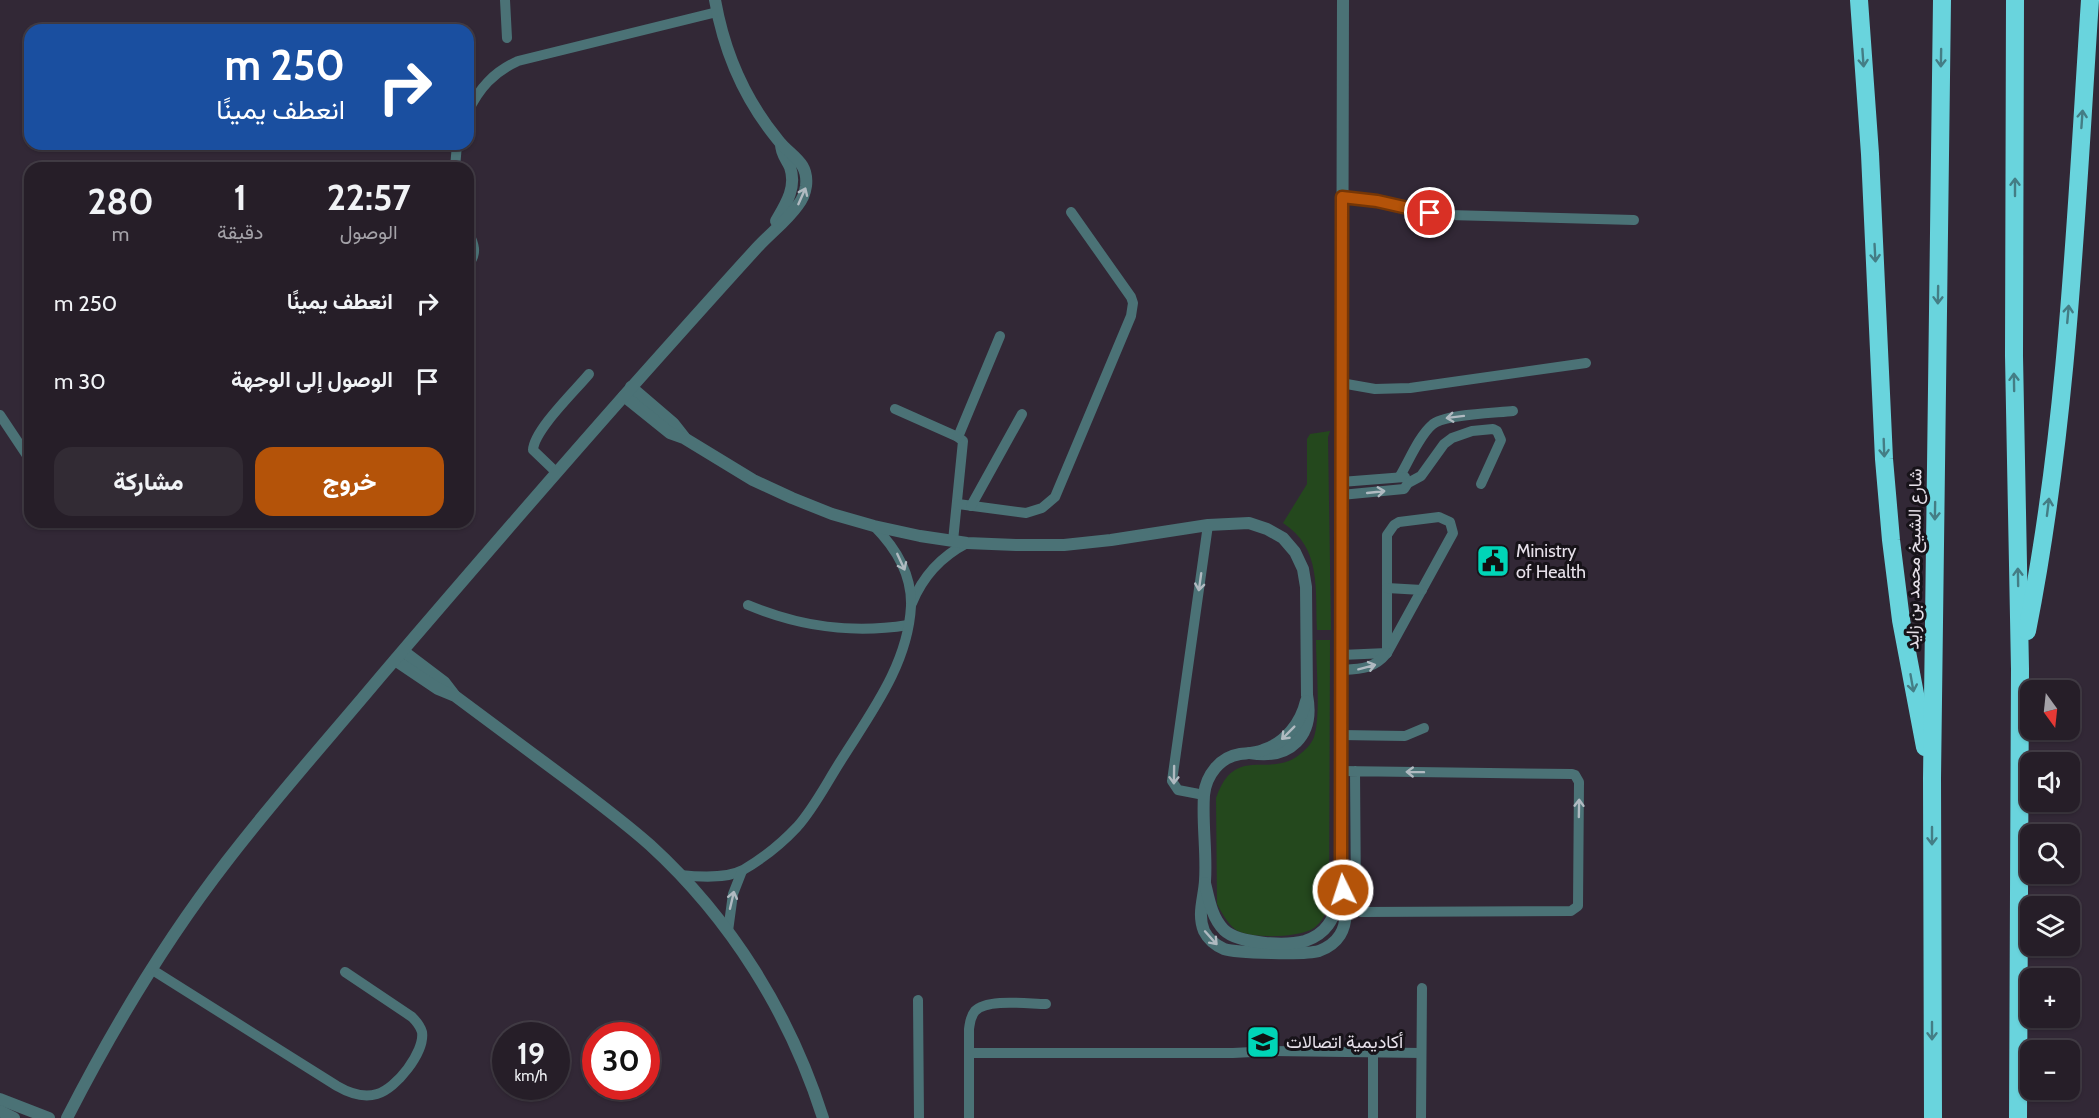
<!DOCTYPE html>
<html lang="ar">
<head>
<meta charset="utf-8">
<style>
	:root { --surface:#261e28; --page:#322b34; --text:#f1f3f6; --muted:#a4a2a8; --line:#423c45; --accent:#b45309 }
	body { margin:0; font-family:Cabin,Vazirmatn,sans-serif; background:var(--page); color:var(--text); direction:rtl; height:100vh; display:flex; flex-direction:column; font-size:22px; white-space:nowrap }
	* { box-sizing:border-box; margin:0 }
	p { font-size:20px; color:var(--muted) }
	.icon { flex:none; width:33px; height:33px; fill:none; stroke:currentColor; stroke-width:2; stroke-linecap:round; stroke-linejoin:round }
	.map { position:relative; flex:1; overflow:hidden; direction:ltr }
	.drawer { position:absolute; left:24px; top:162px; width:450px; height:366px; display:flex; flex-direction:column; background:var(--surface); border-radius:18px; box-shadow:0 2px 4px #0004,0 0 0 2px var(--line); direction:rtl }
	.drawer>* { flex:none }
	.guide { position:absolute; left:24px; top:24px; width:450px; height:126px; border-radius:18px; box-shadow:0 2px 4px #0004,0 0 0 2px var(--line); direction:rtl; background:#1a4fa0; color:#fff; overflow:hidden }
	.needle { width:39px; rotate:165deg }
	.controls { position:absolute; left:2020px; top:680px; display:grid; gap:12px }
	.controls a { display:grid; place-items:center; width:60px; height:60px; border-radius:12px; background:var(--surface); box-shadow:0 2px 4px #0004,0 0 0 2px var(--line); font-size:30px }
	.speed { position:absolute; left:492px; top:1022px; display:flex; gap:12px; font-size:30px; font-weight:700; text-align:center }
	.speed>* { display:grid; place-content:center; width:78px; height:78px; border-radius:50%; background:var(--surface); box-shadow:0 2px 4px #0004,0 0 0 2px var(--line); line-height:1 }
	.speed small { font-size:15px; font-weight:400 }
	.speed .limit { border:9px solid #d22; background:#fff; color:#111 }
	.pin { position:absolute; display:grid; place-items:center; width:51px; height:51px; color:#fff; margin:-26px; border:3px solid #fff; border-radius:50%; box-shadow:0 2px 6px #0007 }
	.me { position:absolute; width:66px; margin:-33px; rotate:356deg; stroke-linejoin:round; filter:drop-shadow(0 0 4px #0008) }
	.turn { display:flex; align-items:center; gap:21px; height:126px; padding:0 30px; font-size:27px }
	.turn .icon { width:78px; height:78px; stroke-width:2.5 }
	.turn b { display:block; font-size:42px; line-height:51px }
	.eta { display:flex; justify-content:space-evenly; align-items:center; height:102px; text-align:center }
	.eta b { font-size:36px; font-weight:800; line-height:42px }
	.primary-button { display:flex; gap:12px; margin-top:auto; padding:12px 30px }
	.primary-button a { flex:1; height:69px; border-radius:18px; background:var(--accent); color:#fff; font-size:24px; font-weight:800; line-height:69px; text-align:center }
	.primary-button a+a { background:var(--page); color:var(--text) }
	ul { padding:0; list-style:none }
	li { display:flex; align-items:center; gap:18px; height:78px; padding:0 30px }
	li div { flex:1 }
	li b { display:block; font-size:22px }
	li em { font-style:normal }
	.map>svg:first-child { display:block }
	.green { fill:#24481d }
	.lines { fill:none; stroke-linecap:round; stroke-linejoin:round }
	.service { stroke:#4b7276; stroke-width:10 }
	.minor { stroke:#4b7276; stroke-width:12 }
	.motorway { stroke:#69d4dd; stroke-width:18 }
	.oneway { stroke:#447d85 }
	.oneway2 { stroke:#b0bac1 }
	.route-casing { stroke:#753606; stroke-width:15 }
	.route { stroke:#b45309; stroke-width:10 }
	.labels { text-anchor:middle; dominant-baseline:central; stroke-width:6; stroke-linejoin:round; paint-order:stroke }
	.poi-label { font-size:18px; fill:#e6e0e9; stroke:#171319; text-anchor:start }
	.street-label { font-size:18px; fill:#e6e0e9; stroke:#171319 }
</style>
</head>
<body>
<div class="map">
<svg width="2099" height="1118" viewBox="0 0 2099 1118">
	<rect width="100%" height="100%" fill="#322836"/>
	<g class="green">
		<path d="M 1330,431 L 1328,437 L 1331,630 L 1317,630 C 1315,590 1322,548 1283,523 L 1307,484 L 1307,439 L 1310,434 Z"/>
		<path d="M 1316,640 L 1330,640 L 1329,904 C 1326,913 1322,922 1314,928 C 1299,938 1252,939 1236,930 C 1227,923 1222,913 1217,904 L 1216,798 C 1235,743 1268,779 1299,755 C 1305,750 1311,745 1314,737 C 1321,716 1316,665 1316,640 Z"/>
	</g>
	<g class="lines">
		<g class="service">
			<path d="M 505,0 L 507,38"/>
			<path d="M 468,112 C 479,88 494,72 518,61 L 717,12"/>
			<path d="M 455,168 L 457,144"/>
			<path d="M 1342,197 L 1377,201 L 1412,210 L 1448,215 L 1634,220"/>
			<path d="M 468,231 C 474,244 478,253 468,265"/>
			<path d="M 1341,383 L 1375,389 L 1410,388 L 1586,363"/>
			<path d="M 895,409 L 958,437 L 963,441 L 953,541"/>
			<path d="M 0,415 L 30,460"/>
			<path d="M 958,437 L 1000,336"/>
			<path d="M 557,473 L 533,450 C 534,430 575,391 589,374"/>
			<path d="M 1400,476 C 1409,461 1419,436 1432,425 C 1443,414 1496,413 1513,411"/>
			<path d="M 1341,482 L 1405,477"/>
			<path d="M 1341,495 L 1404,489 L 1408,483 L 1421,476 L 1444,444 L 1452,438 L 1472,431 L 1493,429 L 1497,431 L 1501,440 L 1481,484"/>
			<path d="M 958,504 L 1026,513 L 1042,508 L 1055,497 L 1131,316 L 1133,303 L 1131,297 L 1071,212"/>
			<path d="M 971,506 L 1022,414"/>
			<path d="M 1439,517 L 1450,522 L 1453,533 L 1387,653 L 1387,535 L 1394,525 L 1399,522 Z"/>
			<path d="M 1387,588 L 1422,590"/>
			<path d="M 912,603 C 923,576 942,556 967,543"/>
			<path d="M 748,605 C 801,627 852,634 908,625"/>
			<path d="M 1341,655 L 1387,653"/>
			<path d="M 1341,670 C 1361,669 1374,669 1387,653"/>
			<path d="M 1341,735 L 1405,736 L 1424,728"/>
			<path d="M 1341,771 L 1572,774 L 1575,775 L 1579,782 L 1578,906 L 1571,911 L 1361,912 L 1356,904 L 1355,771"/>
			<path d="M 1204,795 L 1178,790 L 1172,781 L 1208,525"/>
			<path d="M 680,875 C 699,877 726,879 743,870 C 762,859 782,843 797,827 C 814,808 826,784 840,762 C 870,714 908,665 911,606 C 912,574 896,548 874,526"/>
			<path d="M 728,931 L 733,894 L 742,871"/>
			<path d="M 151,969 L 337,1086 C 349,1093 363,1098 377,1094 C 396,1089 425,1052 422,1032 C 420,1025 416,1021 412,1017 L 345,972"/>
			<path d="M 918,1000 L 919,1118"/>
			<path d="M 969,1053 L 1233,1053 L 1272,1051 L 1421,1053"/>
			<path d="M 1373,1053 L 1373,1118"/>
			<path d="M 969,1118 L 969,1029 C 970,1023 970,1017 975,1011 C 987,998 1029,1004 1046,1004"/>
			<path d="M 1421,1118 L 1422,988"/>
		</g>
		<g class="minor">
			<path d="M 776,221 C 786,204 797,187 790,167 C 786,158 781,154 781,144"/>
			<path d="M 631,387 L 673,423 L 684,437"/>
			<path d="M 624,396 L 670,433 L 684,438 L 753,480 L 792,498 L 832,514 L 874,526 L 920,536 L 967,543 L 1016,545 L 1064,545 L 1111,540 L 1208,525 L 1249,523 L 1267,529 L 1283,538 L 1295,552 L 1303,569 L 1306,587 L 1307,695 C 1315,736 1290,760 1250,753"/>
			<path d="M 403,651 L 444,682 L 454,695"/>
			<path d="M 395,660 L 438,689 L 455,696 C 493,724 530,752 568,780 C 596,801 624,822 650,845 C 731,919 790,1014 823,1118"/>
			<path d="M 1306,701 C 1301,723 1285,743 1263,750 C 1255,753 1248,753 1240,754 C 1220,757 1206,775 1204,795 C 1202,824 1207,853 1205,881 C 1204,898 1197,914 1204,931 C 1208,939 1215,945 1224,949 C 1236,953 1306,955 1319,951 C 1327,948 1335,943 1340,935 C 1349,921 1345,902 1343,886"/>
			<path d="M 1205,883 C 1209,900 1212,918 1224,930 C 1239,944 1286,946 1305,941 C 1314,938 1323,932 1328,925 C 1338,912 1339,892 1341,876 L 1343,0"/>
			<path d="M 0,1099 L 49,1118"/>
			<path d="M 0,1111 L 14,1118"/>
			<path d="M 67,1118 C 113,1028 165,941 227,861 C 276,797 330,737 381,676 C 464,579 547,483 631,388 C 672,342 713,296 754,251 C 768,235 786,222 798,205 C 802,200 805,193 806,186 C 809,161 790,156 778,140 C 745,100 724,51 715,0"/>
		</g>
		<g class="motorway">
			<path d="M 1859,0 L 1870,154 L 1884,459 L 1891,540 L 1901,620 L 1925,747"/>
			<path d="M 2015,0 L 2014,356 L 2020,669 L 2018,1118"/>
			<path d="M 2027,631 C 2068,424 2076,211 2090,0"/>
			<path d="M 1933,1118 L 1932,778 L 1942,0"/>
		</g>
	</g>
	<defs><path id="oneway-shaft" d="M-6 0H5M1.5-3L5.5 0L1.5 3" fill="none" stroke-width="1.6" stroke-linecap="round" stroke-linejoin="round" transform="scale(1.5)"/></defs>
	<g class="oneway">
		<use href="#oneway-shaft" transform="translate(1863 58) rotate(86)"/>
		<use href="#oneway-shaft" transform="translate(1941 58) rotate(91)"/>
		<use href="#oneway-shaft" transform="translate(2082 119) rotate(-86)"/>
		<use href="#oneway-shaft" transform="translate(2015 187) rotate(-90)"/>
		<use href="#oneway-shaft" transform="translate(1875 253) rotate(87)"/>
		<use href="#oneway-shaft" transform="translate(1938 295) rotate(91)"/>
		<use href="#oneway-shaft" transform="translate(2068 314) rotate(-85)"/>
		<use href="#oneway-shaft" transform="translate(2014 382) rotate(-91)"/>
		<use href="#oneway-shaft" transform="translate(1884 448) rotate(88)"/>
		<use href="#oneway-shaft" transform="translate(2048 507) rotate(-83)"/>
		<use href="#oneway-shaft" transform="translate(1935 511) rotate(91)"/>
		<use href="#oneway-shaft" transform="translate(2018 577) rotate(-91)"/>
		<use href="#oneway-shaft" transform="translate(1912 683) rotate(80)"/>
		<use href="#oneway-shaft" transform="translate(1932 836) rotate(90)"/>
		<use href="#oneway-shaft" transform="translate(1932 1031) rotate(90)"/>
	</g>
	<g class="oneway2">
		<use href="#oneway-shaft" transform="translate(802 196) rotate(-66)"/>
		<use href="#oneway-shaft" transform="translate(1455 417) rotate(173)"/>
		<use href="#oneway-shaft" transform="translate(1376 492) rotate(-6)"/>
		<use href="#oneway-shaft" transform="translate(901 562) rotate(65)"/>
		<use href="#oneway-shaft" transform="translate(1200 582) rotate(98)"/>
		<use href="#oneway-shaft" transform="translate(1367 667) rotate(-15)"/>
		<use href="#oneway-shaft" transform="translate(1288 733) rotate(135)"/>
		<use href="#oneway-shaft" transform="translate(1415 772) rotate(-179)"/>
		<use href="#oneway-shaft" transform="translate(1174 775) rotate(91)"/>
		<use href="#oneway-shaft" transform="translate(1579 808) rotate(-89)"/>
		<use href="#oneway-shaft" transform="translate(732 900) rotate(-77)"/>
		<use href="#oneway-shaft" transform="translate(1211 938) rotate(48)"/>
	</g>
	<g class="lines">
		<defs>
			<path id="route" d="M 1343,890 L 1341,876 L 1342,197 L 1377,201 L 1430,213"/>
		</defs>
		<use href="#route" class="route-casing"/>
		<use href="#route" class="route"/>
	</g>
	<defs>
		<symbol id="civic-square" viewBox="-11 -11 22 22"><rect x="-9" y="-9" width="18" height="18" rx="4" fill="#00d5b7" stroke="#171319"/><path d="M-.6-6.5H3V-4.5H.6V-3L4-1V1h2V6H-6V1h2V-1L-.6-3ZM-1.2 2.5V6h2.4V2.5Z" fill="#111"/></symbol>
		<symbol id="university-square" viewBox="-11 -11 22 22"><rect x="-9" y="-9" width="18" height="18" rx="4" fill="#00d5b7" stroke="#171319"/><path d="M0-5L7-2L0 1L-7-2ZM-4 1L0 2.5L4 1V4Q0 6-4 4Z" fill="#111"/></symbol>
	</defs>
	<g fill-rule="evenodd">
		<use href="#civic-square" x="1474" y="542" width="38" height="38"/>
		<use href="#university-square" x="1244" y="1023" width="38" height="38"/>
	</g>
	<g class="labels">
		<g class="poi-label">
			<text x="1516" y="551">Ministry<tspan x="1516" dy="21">of Health</tspan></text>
			<text x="1286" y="1042">أكاديمية اتصالات</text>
		</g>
		<g class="street-label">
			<text transform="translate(1914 559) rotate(-89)">شارع الشيخ محمد بن زايد</text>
		</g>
	</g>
</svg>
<div class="controls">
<a><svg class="needle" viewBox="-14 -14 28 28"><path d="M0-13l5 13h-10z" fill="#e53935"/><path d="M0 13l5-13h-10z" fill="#a4a2a8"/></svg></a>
<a><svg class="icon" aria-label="sound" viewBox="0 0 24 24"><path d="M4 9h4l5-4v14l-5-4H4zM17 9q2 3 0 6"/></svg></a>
<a><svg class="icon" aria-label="search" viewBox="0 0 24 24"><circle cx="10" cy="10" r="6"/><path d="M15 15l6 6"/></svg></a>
<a><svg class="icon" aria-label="layers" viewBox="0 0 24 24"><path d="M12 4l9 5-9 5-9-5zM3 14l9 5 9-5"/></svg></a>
<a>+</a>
<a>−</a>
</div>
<div class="speed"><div>19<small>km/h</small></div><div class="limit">30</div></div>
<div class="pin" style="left:1430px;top:213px;background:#d93025"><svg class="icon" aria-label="arrive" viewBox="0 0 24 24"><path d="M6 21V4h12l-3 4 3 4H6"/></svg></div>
<svg class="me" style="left:1343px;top:890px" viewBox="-20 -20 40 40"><circle r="17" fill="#b45309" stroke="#fff" stroke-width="3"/><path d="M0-11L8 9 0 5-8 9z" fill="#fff"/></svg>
<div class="guide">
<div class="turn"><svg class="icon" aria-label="right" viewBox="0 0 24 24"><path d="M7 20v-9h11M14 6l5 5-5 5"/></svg><div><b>250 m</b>انعطف يمينًا</div></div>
</div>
<section class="drawer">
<div class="eta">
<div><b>22:57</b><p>الوصول</p></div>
<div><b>1</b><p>دقيقة</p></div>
<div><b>280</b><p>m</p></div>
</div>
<ul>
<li><svg class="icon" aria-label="right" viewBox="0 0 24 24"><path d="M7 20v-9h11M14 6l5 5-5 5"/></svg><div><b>انعطف يمينًا</b></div><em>250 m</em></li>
<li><svg class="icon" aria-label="arrive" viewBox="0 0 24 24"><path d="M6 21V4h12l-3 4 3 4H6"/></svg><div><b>الوصول إلى الوجهة</b></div><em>30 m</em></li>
</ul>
<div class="primary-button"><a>خروج</a><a>مشاركة</a></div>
</section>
</div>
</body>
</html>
